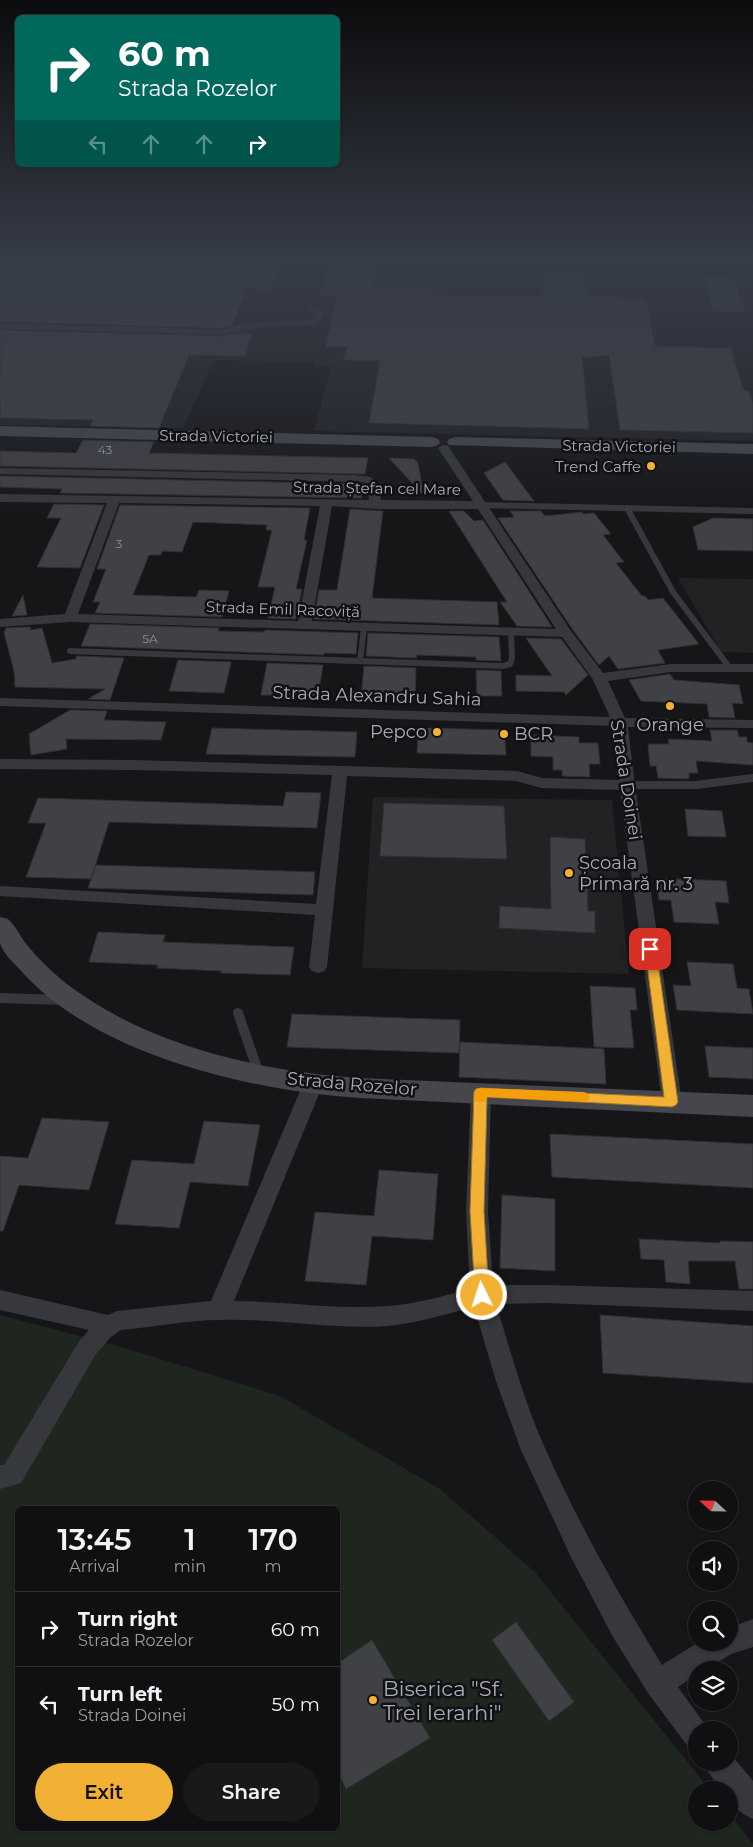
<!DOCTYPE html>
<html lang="en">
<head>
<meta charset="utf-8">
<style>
	:root { --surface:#101012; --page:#19191b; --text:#f1f3f6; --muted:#9c9d9f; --line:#303032; --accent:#f2b134 }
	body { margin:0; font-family:Montserrat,sans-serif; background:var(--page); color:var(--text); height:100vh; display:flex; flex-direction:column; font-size:19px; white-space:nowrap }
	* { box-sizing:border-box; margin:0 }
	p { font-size:16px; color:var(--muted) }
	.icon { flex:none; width:28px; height:28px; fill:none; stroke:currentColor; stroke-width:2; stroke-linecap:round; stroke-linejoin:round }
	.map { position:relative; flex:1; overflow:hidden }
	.panel { position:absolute; left:15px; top:1506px; width:325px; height:325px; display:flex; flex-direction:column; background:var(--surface); border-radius:8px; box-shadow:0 1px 4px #0004,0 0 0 1px var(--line) }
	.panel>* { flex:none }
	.top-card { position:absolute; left:15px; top:15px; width:325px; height:152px; border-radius:8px; box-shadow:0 1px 4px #0004,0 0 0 1px var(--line); background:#00695c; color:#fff; overflow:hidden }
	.needle { width:32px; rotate:292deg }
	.buttons { position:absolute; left:688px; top:1481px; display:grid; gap:10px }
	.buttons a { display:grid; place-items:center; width:50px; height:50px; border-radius:50%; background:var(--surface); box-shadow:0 1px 4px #0004,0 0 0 1px var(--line); font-size:25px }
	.pin { position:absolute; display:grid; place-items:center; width:42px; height:42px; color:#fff; margin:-21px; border-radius:10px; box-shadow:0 2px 8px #0006 }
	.me { position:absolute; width:55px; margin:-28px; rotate:356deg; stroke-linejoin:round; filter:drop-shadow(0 0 4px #0008) }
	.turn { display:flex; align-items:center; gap:18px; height:105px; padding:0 20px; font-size:22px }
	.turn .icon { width:65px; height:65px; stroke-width:2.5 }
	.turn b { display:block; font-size:35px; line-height:42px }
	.lanes { display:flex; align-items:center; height:48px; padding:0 20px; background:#0003; justify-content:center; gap:25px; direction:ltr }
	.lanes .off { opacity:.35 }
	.eta { display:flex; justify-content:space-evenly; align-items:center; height:85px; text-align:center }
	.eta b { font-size:30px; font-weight:600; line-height:35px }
	.action { display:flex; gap:10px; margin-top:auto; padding:10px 20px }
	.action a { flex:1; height:58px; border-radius:30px; background:var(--accent); color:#111; font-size:20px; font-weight:600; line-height:58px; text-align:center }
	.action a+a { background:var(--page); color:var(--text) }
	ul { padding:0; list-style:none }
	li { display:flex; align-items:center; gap:15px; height:75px; padding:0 20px; border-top:1px solid var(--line) }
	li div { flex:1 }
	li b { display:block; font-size:19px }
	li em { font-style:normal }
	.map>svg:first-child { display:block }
	.built { fill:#222225 }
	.green { fill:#1e261f; fill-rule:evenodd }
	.building { fill:#404145; stroke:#303034 }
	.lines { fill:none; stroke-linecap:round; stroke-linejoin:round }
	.lane-far3 { stroke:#37383d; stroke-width:5 }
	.lane-far2 { stroke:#37383d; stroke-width:6 }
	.lane-far1 { stroke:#37383d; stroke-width:8 }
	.lane { stroke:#37383d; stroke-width:10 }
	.street { fill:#37383d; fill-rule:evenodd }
	.secondary { fill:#45474d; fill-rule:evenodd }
	.route { fill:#f2b134; stroke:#9d7322 }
	.slow { fill:#f59e0b }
	.poi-dot { fill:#f2b134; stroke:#111113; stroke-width:2 }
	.labels { text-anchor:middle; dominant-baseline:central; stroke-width:5; stroke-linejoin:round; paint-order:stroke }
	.far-number-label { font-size:12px; fill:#8e929b }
	.far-street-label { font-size:15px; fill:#a8adb8; stroke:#111113 }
	.far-poi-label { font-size:15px; fill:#a8adb8; stroke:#111113; text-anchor:end }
	.street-label { font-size:18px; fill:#a8adb8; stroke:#111113 }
	.poi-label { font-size:18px; fill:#a8adb8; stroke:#111113; text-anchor:start }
	.near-poi-label { font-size:21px; fill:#a8adb8; stroke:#111113; text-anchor:start }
</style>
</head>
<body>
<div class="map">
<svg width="753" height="1847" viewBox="0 0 753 1847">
	<rect width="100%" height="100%" fill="#161618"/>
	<g class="built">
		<path d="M 0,264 L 753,264 L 753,441 L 314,431 L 331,367 L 314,366 L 314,362 L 214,360 L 183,428 L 0,425 Z"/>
		<path d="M 678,578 L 753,579 L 753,653 L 721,652 Z"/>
		<path d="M 373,797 L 612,800 L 629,974 L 362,968 Z"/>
	</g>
	<path class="green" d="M 0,1315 L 118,1346 L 280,1396 L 440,1489 L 535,1572 L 710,1790 L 696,1790 L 696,1822 L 729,1822 L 729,1813 L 753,1844 L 753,1847 L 0,1847 ZM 18,1509 L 338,1509 L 338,1829 L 18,1829 Z"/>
	<g class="building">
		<path d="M 0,264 L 168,264 L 279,267 L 269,293 L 248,286 L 232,325 L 222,328 L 0,322 Z"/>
		<path d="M 326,269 L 376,270 L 373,287 L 432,288 L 431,295 L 543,297 L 543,274 L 583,274 L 586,295 L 618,296 L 618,298 L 646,299 L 655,346 L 731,348 L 744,391 L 749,391 L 753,404 L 753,433 L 620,430 L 609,355 L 582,358 L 589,429 L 369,423 L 380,361 L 343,360 L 347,347 L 326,347 L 337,295 L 319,295 Z"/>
		<path d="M 703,276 L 733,276 L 745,312 L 713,311 Z"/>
		<path d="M 0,330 L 223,336 L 232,334 L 252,334 L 245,356 L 189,355 L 159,428 L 90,426 L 93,420 L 0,418 Z"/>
		<path d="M 83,440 L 154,442 L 149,453 L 368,458 L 365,474 L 0,466 L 0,451 L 76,453 Z"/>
		<path d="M 389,458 L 414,459 L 418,463 L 424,496 Z"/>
		<path d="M 505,462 L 534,501 L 503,500 L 484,473 Z"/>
		<path d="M 0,476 L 362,484 L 363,484 L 361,498 L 60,493 L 62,489 L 0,487 Z"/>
		<path d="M 54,504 L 104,505 L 80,568 L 37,567 L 61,518 L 47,518 Z"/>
		<path d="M 120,505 L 310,508 L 304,540 L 307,540 L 296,589 L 302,589 L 296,619 L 268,618 L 275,587 L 258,587 L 272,530 L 266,530 L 267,525 L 193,522 L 182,552 L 162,551 L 161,555 L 149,555 L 133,595 L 196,597 L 199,590 L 229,591 L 222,617 L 95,613 L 100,602 L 93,602 L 106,569 L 97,569 Z"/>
		<path d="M 350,509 L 383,511 L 372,598 L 497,602 L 499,625 L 314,619 L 319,590 L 337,590 Z"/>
		<path d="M 449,511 L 464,511 L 474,521 L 483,520 L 552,627 L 517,626 L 500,602 L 507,602 Z"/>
		<path d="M 510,511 L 541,511 L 545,516 L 582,512 L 583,514 L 594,513 L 611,534 L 603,535 L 624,562 L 616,563 L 642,596 L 645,596 L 648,600 L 663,598 L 699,644 L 658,650 L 665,663 L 618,669 L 609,656 L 599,665 L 573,630 L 498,518 L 514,517 Z"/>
		<path d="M 713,518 L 753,519 L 753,551 L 698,550 L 693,527 Z"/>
		<path d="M 23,595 L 27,615 L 12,616 Z"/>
		<path d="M 90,624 L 219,628 L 218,631 L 264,632 L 265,630 L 358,633 L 356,654 L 324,653 L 324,655 L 81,646 Z"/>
		<path d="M 30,627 L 31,630 L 42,628 L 52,663 L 76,659 L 77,656 L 124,658 L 110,700 L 88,699 L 105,689 L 15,687 L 14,671 L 4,633 L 6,628 Z"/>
		<path d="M 368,633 L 499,637 L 501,661 L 476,660 L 476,657 L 417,655 L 416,658 L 366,656 Z"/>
		<path d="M 526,638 L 561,639 L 588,675 L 566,695 L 564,692 L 516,691 L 516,675 L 552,676 Z"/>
		<path d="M 178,660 L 231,662 L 224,693 L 169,691 Z"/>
		<path d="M 267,663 L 323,665 L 318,696 L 261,695 Z"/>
		<path d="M 364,666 L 416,668 L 415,698 L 361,697 Z"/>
		<path d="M 476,670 L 501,671 L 502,696 L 477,696 Z"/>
		<path d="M 670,674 L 674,680 L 739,685 L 743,704 L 732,703 L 735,718 L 709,717 L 707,704 L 641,701 L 629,680 Z"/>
		<path d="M 70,710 L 107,711 L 104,720 L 166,722 L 161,740 L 66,739 L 67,749 L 31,755 L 29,734 Z"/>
		<path d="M 212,728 L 357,732 L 355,757 L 206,754 Z"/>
		<path d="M 428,728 L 504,730 L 506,755 L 417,753 L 418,733 L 427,733 Z"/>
		<path d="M 710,730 L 737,730 L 739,737 L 747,737 L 747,742 L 753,743 L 753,765 L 696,761 L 698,773 L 689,773 L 689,779 L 658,778 L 656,766 L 650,766 L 648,744 L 669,744 L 668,739 L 712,741 Z"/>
		<path d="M 531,735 L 579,737 L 579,743 L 598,743 L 600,764 L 589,764 L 590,777 L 562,776 L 562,770 L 553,770 L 553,757 L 531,756 Z"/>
		<path d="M 286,792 L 321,793 L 317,828 L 109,822 L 91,879 L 26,877 L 46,823 L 28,823 L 38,798 L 283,806 Z"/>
		<path d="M 384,803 L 504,806 L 507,859 L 380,856 Z"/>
		<path d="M 685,809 L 722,811 L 726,837 L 688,836 Z"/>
		<path d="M 550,837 L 585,839 L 588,911 L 595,911 L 595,933 L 499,928 L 500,906 L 551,909 Z"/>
		<path d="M 96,865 L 315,872 L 313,895 L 88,888 Z"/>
		<path d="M 656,878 L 726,881 L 729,903 L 715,902 L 719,924 L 674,922 L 671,900 L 659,900 Z"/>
		<path d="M 98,932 L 165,935 L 163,942 L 294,947 L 290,975 L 221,973 L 222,971 L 157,968 L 158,965 L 89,962 Z"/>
		<path d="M 687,962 L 733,964 L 737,988 L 749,989 L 753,1014 L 677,1010 L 673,985 L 691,986 Z"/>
		<path d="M 590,986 L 635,988 L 637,1010 L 630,1010 L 634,1048 L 594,1047 Z"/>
		<path d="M 292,1014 L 460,1020 L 459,1053 L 287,1047 Z"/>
		<path d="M 460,1042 L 604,1049 L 606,1084 L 459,1077 Z"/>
		<path d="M 705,1046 L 753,1048 L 753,1079 L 709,1077 Z"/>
		<path d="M 42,1118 L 109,1122 L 89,1190 L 19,1185 L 3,1231 L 0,1231 L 0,1156 L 28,1158 Z"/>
		<path d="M 204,1121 L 260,1125 L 248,1186 L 190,1182 L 179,1228 L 115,1224 L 132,1160 L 194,1164 Z"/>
		<path d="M 550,1134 L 753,1144 L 753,1188 L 552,1177 Z"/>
		<path d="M 379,1170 L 438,1174 L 433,1240 L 372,1236 L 366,1285 L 305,1281 L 315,1212 L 374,1216 Z"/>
		<path d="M 502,1195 L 555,1199 L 555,1271 L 500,1268 Z"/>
		<path d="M 639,1239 L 720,1243 L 720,1241 L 753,1242 L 753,1289 L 739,1289 L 735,1261 L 688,1261 L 690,1284 L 666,1282 L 664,1260 L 641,1259 Z"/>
		<path d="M 600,1315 L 753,1326 L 753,1383 L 603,1373 Z"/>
		<path d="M 516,1622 L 574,1702 L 549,1721 L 492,1640 Z"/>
		<path d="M 372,1640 L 430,1738 L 346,1789 L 338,1772 L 338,1663 Z"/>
	</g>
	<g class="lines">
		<path class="lane-far3" d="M 0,326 L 223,332 L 246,326 L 315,322 L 321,313 L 312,310"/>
		<g class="lane-far2">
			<path d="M 481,505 L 753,511"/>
			<path d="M 627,508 L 673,592 L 729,667"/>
			<path d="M 70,651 L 503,666 L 510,664 L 512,658 L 511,632"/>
			<path d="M 360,661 L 364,628"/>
		</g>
		<path class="lane-far1" d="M 627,785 L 696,785 L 753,778"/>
		<g class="lane">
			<path d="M 0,998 L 62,1000"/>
			<path d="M 238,1013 L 259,1074"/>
		</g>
		<g class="street">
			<path d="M 444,445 L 448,446 L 571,631 L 603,673 L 671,664 L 753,664 L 753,672 L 671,672 L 608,681 L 625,718 L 753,720 L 753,728 L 628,727 L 635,785 L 682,1102 L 679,1107 L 672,1109 L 665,1107 L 662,1102 L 620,790 L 541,788 L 516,781 L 347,776 L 327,967 L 324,971 L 318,973 L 312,971 L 309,967 L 315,915 L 0,896 L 0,886 L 316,904 L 332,775 L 134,770 L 0,769 L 0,759 L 134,760 L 517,771 L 542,778 L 619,780 L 613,726 L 0,706 L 0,698 L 610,717 L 592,678 L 562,637 L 70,622 L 0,627 L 0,619 L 65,614 L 107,503 L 0,502 L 0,494 L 369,500 L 367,485 L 363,482 L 0,474 L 0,468 L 354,475 L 370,477 L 377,482 L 381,500 L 473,501 L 438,448 ZM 119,503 L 320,506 L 298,621 L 78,614 ZM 332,506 L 376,509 L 478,509 L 556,629 L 312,621 Z"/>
			<path d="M 313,1077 L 320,1079 L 323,1084 L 234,1301 C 285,1301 336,1310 388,1306 C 416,1304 443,1296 470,1289 L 466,1211 L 471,1092 L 474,1087 L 481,1085 L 488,1087 L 491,1092 L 488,1211 L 493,1285 L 547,1285 L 753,1291 L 753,1311 L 547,1303 L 496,1304 C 511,1352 524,1402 545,1448 C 578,1523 619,1595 662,1665 L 699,1642 L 729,1642 L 729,1628 L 753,1619 L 753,1647 L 731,1654 L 705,1670 L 696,1670 L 696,1675 L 678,1687 L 709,1730 L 696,1730 L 696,1748 L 686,1744 L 648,1693 L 613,1637 L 571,1557 L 521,1450 L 496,1381 L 474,1307 C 446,1314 418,1323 388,1326 C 332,1330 277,1318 220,1320 C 188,1320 154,1327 121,1330 L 111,1337 L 96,1354 L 21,1483 L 0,1489 L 0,1465 L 4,1465 L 80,1340 L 89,1330 L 0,1310 L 0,1290 L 108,1315 L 117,1311 L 211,1301 L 303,1084 L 306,1079 Z"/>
			<path d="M 729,1752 L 753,1781 L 753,1819 C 741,1814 729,1804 729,1790 L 722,1790 L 708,1772 L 704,1762 L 729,1762 Z"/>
		</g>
		<g class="secondary">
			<path d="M 0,426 L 432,437 L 438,439 L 440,442 L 438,445 L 432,447 L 0,436 Z"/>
			<path d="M 455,437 L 753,444 L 753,454 L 449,445 L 447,442 L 449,439 Z"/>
			<path d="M 0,917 C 4,918 8,918 10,921 C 17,928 21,938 28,946 C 41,962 58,978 75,990 C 156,1048 262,1071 360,1078 L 753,1095 L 753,1117 L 360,1098 C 253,1091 98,1056 23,973 C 16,965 3,954 0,943 C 0,936 0,925 0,917 Z"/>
		</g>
	</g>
	<linearGradient id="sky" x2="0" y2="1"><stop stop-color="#0c0c0d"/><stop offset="0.5" stop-color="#363c48"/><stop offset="1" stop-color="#363c48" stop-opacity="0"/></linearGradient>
	<rect width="753" height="523" fill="url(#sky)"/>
	<path class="route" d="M 650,945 L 656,949 L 678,1102 L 676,1105 L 672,1107 L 487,1097 L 484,1211 L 489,1295 L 487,1300 L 482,1302 L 477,1300 L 475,1295 L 470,1211 L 474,1092 L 476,1089 L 481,1088 L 664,1097 L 645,949 Z"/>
	<path class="slow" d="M 481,1088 L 584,1092 L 588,1094 L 590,1097 L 588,1101 L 584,1102 L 487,1097 L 485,1102 L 476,1102 L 474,1099 L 476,1089 Z"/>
	<g class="poi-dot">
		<circle cx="651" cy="466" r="5"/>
		<circle cx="670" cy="706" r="5"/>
		<circle cx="437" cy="732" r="5"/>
		<circle cx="504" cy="734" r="5"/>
		<circle cx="569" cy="873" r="5"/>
		<circle cx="373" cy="1700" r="5"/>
	</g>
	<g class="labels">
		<g class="far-number-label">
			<text x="105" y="449">43</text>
			<text x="119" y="543">3</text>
			<text x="150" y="638">5A</text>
		</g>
		<g class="far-street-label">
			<text transform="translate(216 436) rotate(1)">Strada Victoriei</text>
			<text transform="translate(619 446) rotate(1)">Strada Victoriei</text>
			<text transform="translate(377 488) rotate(1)">Strada Ștefan cel Mare</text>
			<text transform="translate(283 609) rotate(2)">Strada Emil Racoviță</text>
		</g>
		<g class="far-poi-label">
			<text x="641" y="466">Trend Caffe</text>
		</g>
		<g class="street-label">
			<text transform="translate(377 696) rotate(2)">Strada Alexandru Sahia</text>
			<text transform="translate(626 780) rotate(81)">Strada Doinei</text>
			<text transform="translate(352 1084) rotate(5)">Strada Rozelor</text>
		</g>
		<g class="poi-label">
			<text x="670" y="725" text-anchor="middle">Orange</text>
			<text x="427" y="732" text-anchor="end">Pepco</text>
			<text x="514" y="734">BCR</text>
			<text x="579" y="863">Școala<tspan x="579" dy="21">Primară nr. 3</tspan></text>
		</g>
		<g class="near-poi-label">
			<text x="383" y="1688">Biserica "Sf.<tspan x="383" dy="24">Trei Ierarhi"</tspan></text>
		</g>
	</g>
</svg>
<div class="buttons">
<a><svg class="needle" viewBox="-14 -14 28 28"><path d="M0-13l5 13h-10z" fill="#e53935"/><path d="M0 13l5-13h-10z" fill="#9c9d9f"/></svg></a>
<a><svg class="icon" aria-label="sound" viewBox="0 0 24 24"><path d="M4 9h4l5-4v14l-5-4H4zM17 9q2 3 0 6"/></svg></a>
<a><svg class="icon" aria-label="search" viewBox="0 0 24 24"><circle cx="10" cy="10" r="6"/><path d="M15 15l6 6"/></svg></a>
<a><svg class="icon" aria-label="layers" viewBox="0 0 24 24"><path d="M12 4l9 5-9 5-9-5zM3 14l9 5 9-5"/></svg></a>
<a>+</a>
<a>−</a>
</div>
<div class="pin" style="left:650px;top:949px;background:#d93025"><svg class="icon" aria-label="arrive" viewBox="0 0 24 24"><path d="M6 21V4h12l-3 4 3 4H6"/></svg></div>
<svg class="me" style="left:482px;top:1295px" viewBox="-20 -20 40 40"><circle r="17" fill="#f2b134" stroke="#fff" stroke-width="3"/><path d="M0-11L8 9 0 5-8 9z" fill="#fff"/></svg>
<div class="top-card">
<div class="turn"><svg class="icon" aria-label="right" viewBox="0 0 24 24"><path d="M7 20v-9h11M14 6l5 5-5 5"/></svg><div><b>60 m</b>Strada Rozelor</div></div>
<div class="lanes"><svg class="icon off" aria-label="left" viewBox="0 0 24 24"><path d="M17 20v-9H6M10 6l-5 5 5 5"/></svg><svg class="icon off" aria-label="ahead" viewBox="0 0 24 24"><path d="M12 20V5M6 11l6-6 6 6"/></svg><svg class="icon off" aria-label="ahead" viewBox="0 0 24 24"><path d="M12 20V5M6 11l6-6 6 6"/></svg><svg class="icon" aria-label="right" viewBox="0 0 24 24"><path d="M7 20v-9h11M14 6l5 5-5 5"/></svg></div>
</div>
<section class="panel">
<div class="eta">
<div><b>13:45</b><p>Arrival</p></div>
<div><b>1</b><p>min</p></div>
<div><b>170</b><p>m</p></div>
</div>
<ul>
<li><svg class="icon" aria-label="right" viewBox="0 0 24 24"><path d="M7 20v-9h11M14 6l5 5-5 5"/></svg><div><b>Turn right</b><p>Strada Rozelor</p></div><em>60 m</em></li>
<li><svg class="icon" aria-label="left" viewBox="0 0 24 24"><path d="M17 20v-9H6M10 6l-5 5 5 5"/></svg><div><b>Turn left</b><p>Strada Doinei</p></div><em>50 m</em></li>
</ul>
<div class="action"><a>Exit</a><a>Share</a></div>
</section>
</div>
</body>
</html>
